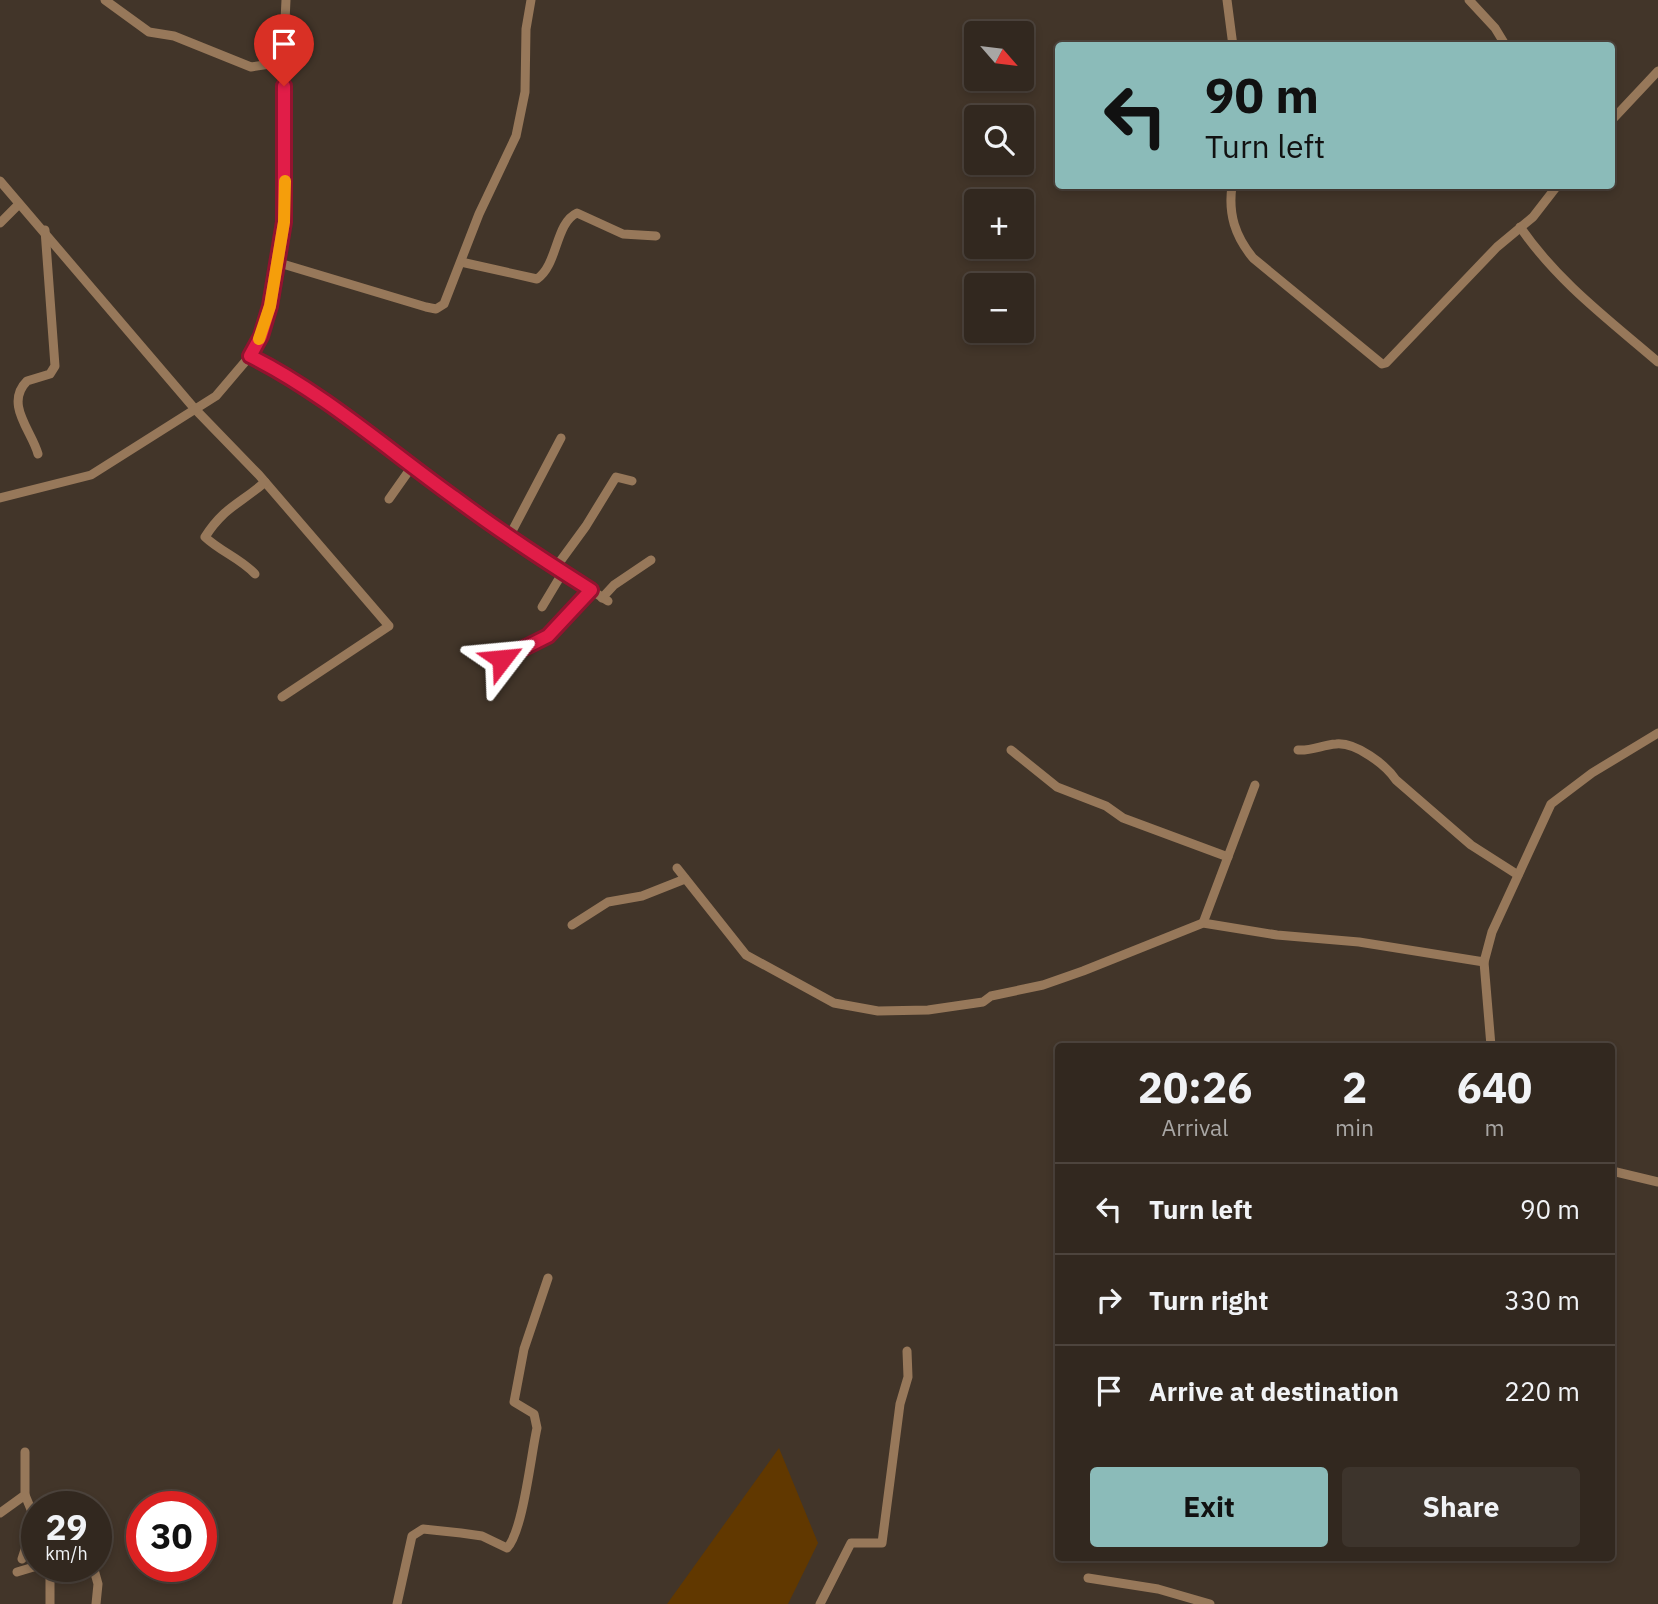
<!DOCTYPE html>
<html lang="en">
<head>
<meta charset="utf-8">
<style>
	:root { --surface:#32281f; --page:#3d342c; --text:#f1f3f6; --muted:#a8a6a4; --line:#4d443d; --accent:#8bbbb9 }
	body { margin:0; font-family:"IBM Plex Sans",sans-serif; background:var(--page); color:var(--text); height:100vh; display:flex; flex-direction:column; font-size:26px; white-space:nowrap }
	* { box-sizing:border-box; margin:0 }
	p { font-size:23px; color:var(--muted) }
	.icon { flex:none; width:38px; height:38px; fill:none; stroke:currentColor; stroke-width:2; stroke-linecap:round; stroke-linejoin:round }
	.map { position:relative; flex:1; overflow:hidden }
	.side { position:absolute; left:1055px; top:1043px; width:560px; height:518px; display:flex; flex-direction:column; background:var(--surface); border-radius:7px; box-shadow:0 4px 10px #0003,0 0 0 2px var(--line) }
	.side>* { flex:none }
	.hud { position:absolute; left:1055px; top:42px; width:560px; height:147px; border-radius:7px; box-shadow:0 4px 10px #0003,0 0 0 2px var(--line); background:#8bbbb9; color:#111; overflow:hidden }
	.needle { width:46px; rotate:118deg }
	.tools { position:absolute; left:964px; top:21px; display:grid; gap:14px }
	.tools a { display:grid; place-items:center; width:70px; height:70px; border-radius:7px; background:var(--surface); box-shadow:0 4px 10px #0003,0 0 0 2px var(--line); font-size:35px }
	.speed { position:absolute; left:21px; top:1491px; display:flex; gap:14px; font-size:35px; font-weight:700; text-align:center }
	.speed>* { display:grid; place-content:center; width:91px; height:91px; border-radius:50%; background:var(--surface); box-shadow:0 4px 10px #0003,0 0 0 2px var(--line); line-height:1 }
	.speed small { font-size:18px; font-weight:400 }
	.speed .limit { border:10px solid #d22; background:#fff; color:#111 }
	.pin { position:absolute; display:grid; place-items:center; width:60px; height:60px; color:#fff; margin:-72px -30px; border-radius:50% 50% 50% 0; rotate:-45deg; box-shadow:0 0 7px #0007 }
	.pin .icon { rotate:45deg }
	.me { position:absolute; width:77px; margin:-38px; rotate:61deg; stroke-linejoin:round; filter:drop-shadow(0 0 5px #0008) }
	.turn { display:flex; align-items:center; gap:24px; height:147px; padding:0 35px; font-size:32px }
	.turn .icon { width:91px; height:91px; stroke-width:2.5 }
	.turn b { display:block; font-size:49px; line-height:60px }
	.eta { display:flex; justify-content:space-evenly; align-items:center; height:119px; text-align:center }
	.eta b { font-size:42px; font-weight:800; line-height:49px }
	.action { display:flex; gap:14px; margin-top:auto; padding:14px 35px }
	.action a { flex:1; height:80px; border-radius:7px; background:var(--accent); color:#111; font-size:28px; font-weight:800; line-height:80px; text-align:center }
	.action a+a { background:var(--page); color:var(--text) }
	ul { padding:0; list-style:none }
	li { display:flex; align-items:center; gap:21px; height:91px; padding:0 35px; border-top:2px solid var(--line) }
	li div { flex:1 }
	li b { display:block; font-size:26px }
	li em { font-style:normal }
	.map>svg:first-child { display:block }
	.green { fill:#613800 }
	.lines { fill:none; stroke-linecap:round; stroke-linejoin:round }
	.minor { stroke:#97785a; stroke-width:9 }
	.route-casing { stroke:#92132f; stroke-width:18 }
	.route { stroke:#e11d48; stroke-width:12 }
	.slow { stroke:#f59e0b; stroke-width:12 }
</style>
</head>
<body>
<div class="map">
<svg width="1658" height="1604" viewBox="0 0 1658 1604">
	<rect width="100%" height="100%" fill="#423529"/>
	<path class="green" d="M 779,1448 L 818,1543 L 788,1604 L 667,1604 Z"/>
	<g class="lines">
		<g class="minor">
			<path d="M 105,0 L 149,32 L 174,36 L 251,67 L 283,62"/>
			<path d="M 1227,0 L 1233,46"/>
			<path d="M 1469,0 L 1495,28 L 1506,46"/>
			<path d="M 1612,120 L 1658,71"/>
			<path d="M 0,181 L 194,408 L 259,475 L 389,626 L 282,697"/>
			<path d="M 1232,186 C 1228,214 1235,236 1253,258 L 1382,364 L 1386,363 L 1497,247 L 1533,217 L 1557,186"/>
			<path d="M 0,223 L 19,204"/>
			<path d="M 1520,227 C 1558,282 1608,319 1658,362"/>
			<path d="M 276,262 L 426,307 L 436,309 L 444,304 L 479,214 L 516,136 L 525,92 L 526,29 L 531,0"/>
			<path d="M 461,262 L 537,279 C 558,265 555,223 577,213 L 623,234 L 656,236"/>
			<path d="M 250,356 C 323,392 387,448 452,496 C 502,534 555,567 608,601"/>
			<path d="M 38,454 C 32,431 4,404 27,381 L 50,374 L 55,366 L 45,230"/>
			<path d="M 0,498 L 91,475 L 216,396 L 250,356 L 261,336 L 269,306 L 284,222 L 283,62 L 286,0"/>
			<path d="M 389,499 L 413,465"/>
			<path d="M 510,535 L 561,438"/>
			<path d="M 556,567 L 586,526 L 616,477 L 632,481"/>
			<path d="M 255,574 C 240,558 221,552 205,537 C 224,507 240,504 265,482"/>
			<path d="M 602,598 L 614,585 L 651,560"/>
			<path d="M 542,607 L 563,572"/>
			<path d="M 501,659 L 548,636 L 563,623 L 591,590"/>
			<path d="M 1011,750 L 1057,787 L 1106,806 L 1123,818 L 1228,857"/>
			<path d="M 1298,750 C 1312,751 1322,745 1336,744 C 1356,742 1386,765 1396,780 L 1471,845 L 1518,875"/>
			<path d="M 677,868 L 746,955 L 834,1003 L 878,1011 L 928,1010 L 983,1002 L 991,996 L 1043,985 L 1083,971 L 1203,923 L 1277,935 L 1359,942 L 1484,962 L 1492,932 L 1551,804 L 1592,773 L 1658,733"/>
			<path d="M 1203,923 L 1255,785"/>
			<path d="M 572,925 L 608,902 L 642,896 L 685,879"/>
			<path d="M 1484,962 L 1491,1046"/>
			<path d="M 1612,1171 L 1658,1182"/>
			<path d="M 90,1507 L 91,1504"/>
			<path d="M 0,1513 L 25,1495 L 25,1452"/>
			<path d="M 22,1559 L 35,1519 L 25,1495"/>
			<path d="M 50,1566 L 50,1604"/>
			<path d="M 93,1566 L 98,1584 L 96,1604"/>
			<path d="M 17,1572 L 37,1566"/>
			<path d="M 1088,1578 L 1158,1589 L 1210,1604"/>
			<path d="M 397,1604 L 412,1536 L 423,1529 L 461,1533 L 482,1536 L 507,1548 C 523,1532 531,1454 537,1428 L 534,1414 L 514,1402 L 524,1349 L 548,1278"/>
			<path d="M 820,1604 L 851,1543 L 882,1543 L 900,1404 L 908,1377 L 907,1351"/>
		</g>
	</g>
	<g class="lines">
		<defs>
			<path id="route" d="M 284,86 L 284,222 L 270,306 L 261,336 L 250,356 C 324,393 388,450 455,498 C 499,531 545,561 591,590 L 548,636 L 502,659"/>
		</defs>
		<use href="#route" class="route-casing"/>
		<use href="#route" class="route"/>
		<path class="slow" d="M 259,339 L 270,306 L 284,222 L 285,181"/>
	</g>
</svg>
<div class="tools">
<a><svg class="needle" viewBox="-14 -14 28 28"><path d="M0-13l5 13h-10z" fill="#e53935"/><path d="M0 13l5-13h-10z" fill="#a8a6a4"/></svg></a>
<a><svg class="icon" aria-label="search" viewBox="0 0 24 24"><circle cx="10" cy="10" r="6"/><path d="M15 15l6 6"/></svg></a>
<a>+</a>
<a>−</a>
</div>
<div class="speed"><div>29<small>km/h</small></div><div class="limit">30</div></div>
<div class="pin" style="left:284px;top:86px;background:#d93025"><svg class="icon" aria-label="arrive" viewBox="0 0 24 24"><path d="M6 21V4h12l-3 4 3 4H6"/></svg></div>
<svg class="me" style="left:502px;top:659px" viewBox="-20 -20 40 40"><path d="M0-17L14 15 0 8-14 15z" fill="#e11d48" stroke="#fff" stroke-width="4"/></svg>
<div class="hud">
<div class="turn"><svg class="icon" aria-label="left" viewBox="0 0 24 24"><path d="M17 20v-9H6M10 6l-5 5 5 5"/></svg><div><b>90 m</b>Turn left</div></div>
</div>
<section class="side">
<div class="eta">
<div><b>20:26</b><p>Arrival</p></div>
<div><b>2</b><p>min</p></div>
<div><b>640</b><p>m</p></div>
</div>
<ul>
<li><svg class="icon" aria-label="left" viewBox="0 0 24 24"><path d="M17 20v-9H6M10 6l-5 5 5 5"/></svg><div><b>Turn left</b></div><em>90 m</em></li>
<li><svg class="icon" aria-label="right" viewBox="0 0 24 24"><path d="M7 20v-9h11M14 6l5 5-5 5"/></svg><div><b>Turn right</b></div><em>330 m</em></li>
<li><svg class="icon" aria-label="arrive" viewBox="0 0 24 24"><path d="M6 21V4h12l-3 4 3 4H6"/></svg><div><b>Arrive at destination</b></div><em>220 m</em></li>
</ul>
<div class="action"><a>Exit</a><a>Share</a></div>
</section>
</div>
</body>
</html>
